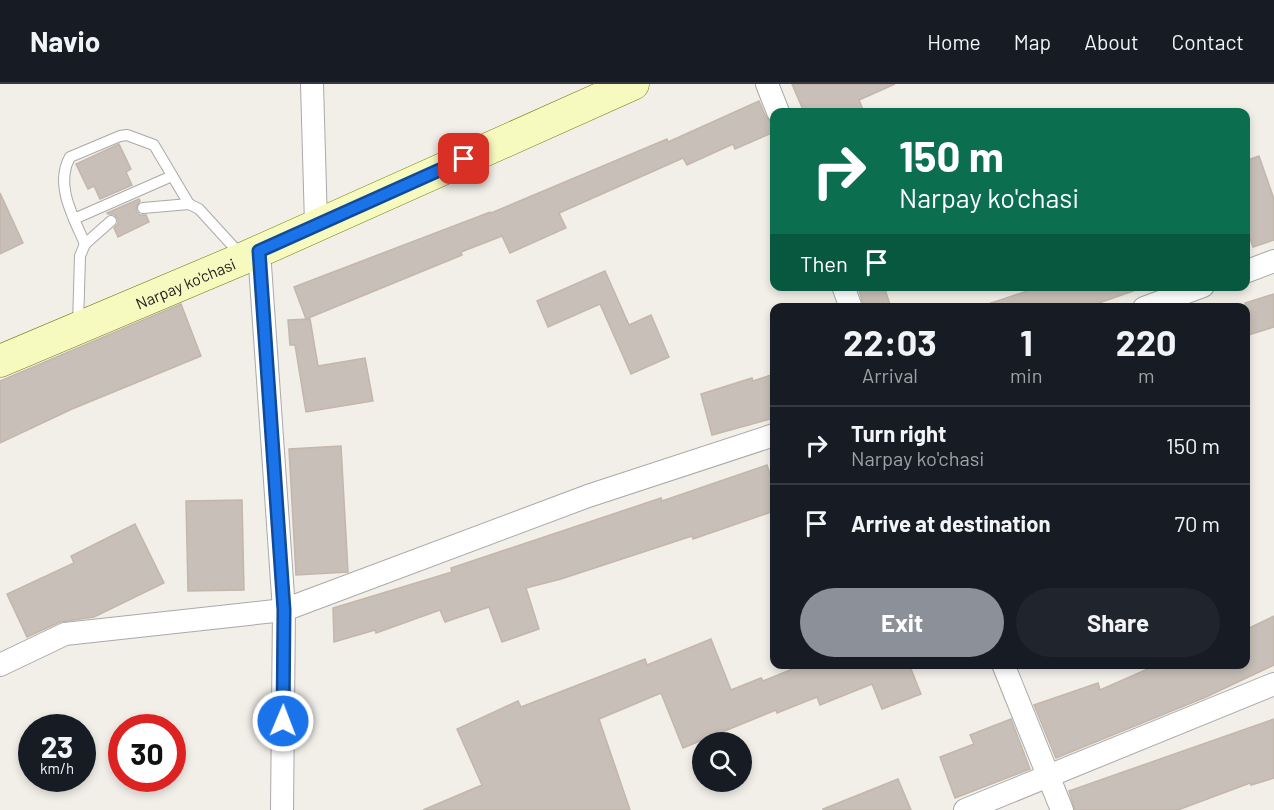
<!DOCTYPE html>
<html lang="en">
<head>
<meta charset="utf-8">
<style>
	:root { --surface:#171b24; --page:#20242c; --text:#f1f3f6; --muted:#9ea1a6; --line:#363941; --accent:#8c9099 }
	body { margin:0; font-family:Barlow,sans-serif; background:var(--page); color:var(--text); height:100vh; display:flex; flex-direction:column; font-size:22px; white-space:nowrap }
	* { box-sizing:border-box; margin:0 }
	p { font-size:20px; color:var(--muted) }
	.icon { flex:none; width:33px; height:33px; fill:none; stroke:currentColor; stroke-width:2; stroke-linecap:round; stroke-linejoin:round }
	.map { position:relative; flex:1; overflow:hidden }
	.side { position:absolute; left:770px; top:219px; width:480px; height:366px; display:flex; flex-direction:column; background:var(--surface); border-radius:12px; box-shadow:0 3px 9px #0003 }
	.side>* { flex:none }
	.guide { position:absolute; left:770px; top:24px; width:480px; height:183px; border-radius:12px; box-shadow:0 3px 9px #0003; background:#0b6e4f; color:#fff; overflow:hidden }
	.controls { position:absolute; left:692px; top:648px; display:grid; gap:12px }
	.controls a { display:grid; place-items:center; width:60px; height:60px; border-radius:50%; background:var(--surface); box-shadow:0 3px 9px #0003; font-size:30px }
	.speed { position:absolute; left:18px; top:630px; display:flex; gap:12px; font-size:30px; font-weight:700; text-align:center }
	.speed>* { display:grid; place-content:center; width:78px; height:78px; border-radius:50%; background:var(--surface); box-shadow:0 3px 9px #0003; line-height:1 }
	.speed small { font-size:15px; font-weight:400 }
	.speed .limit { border:9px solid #d22; background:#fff; color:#111 }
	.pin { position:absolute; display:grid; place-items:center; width:51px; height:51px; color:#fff; margin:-26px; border-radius:12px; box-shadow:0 3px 9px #0006 }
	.me { position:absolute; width:66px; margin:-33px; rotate:1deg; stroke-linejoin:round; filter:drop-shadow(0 0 4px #0008) }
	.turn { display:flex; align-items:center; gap:21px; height:126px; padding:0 30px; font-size:27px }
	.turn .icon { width:78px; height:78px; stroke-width:2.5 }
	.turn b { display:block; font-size:42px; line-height:51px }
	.then { display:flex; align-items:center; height:57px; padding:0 30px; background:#0003; gap:12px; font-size:22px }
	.eta { display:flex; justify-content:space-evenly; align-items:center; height:102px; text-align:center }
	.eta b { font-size:36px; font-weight:700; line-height:42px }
	.action { display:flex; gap:12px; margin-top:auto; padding:12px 30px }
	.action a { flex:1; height:69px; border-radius:36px; background:var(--accent); color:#fff; font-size:24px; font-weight:700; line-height:69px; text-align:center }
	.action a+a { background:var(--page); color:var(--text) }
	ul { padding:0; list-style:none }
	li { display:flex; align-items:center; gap:18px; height:78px; padding:0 30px; border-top:2px solid var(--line) }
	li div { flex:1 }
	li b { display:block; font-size:22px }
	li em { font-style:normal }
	header { display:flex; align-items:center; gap:36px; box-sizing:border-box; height:84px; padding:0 30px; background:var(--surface); border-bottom:2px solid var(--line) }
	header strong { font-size:28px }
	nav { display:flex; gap:33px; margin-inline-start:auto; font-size:21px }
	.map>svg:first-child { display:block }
	.building { fill:#c7bfb8; stroke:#c4b6ab; stroke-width:1.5 }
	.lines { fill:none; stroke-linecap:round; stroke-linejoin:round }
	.service-casing { stroke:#a9a9a9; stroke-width:12 }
	.minor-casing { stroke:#a9a9a9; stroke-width:24 }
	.secondary-casing { stroke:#707d05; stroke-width:33 }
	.service { stroke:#fff; stroke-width:10 }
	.minor { stroke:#fff; stroke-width:22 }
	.secondary { stroke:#f7fabf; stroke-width:32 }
	.route-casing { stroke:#114b97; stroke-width:15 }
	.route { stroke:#1a73e8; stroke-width:10 }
	.labels { text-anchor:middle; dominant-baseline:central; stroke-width:6; stroke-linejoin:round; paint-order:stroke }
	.street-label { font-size:16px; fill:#222; stroke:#fff }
</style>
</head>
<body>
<header>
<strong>Navio</strong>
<nav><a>Home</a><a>Map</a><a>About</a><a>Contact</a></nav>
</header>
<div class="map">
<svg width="1274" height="726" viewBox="0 0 1274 726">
	<rect width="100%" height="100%" fill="#f2efe9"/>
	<g class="building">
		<path d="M 792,0 L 895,0 L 859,16 L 864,28 L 804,28 Z"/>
		<path d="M 759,17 L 766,33 L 774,41 L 774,48 L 735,65 L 733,60 L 687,81 L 683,74 L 559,129 L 566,144 L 510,169 L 502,152 L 461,168 L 462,171 L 306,235 L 294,203 L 490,128 L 491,129 L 667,55 L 668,58 Z"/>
		<path d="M 119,60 L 131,85 L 126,88 L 132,101 L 100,115 L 94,102 L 88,105 L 76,80 Z"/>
		<path d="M 1259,72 L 1274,115 L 1274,156 L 1253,163 L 1245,140 L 1245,77 Z"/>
		<path d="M 0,109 L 23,159 L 0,170 Z"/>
		<path d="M 139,115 L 140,117 L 136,124 L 137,128 L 140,131 L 146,131 L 149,138 L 118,153 L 114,144 L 118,140 L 118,135 L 114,130 L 108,130 L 107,129 Z"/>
		<path d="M 605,187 L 629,241 L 651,231 L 669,273 L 631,290 L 600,220 L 548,243 L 537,217 Z"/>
		<path d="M 858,202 L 884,202 L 891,224 L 864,224 Z"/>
		<path d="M 1042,202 L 1135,202 L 1136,206 L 1085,224 L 989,224 L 988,220 Z"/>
		<path d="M 1274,210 L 1274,243 L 1245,252 L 1245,219 Z"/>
		<path d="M 181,220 L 201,272 L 72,325 L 0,359 L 0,297 Z"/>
		<path d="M 310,235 L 318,282 L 365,274 L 373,317 L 306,328 L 295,261 L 290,261 L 288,236 Z"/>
		<path d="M 774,290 L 774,334 L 712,351 L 701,310 L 752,294 L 753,297 Z"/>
		<path d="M 341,362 L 348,488 L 296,491 L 289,365 Z"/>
		<path d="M 767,381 L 774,402 L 774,427 L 693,455 L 692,452 L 561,495 L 526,504 L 539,545 L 502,558 L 489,523 L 445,538 L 440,526 L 376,549 L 375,546 L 334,558 L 333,524 L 452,488 L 451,484 L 661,414 L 662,417 Z"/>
		<path d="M 242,416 L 244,506 L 188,507 L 186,417 Z"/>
		<path d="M 135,440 L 164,499 L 94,533 L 60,538 L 27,553 L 7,510 L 74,479 L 71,472 Z"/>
		<path d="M 1274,532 L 1274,581 L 1206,613 L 1056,674 L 1034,621 L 1098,599 L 1100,606 L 1159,580 L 1245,580 L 1245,546 Z"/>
		<path d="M 711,555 L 731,606 L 761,594 L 763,597 L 805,580 L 909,580 L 921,610 L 882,625 L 872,600 L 820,621 L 817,613 L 777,629 L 776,626 L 683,664 L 661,609 L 599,635 L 630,726 L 423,726 L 482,701 L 457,645 L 518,617 L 521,623 L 645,575 L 647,581 Z"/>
		<path d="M 1011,635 L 1030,685 L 955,714 L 940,673 L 974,660 L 970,651 Z"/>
		<path d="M 1274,635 L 1274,694 L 1251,701 L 1250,699 L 1178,726 L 1075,726 L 1069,707 Z"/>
		<path d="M 898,695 L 911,726 L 823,726 L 823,725 Z"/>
	</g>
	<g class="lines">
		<defs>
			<g id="service">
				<path d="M 143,124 L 189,120 L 199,125 L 241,171"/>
				<path d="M 74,135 L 172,92"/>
				<path d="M 85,160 C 74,134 54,101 70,73 L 120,52 L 127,51 L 154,61 L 189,120"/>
				<path d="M 78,241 L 80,172 L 85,160 L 111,137"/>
			</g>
			<g id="minor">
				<path d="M 312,0 L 316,140"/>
				<path d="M 767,0 L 778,28"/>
				<path d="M 259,167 L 284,526 L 282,726"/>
				<path d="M 1245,188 L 1274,177"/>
				<path d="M 843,202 L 851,224"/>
				<path d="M 1144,224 L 1203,202"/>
				<path d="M 1003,580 L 1062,726"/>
				<path d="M 0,581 L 65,550 L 284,526 L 588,412 L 774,351"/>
				<path d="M 965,726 L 1274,600"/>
			</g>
			<g id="secondary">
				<path id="s1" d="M 0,277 L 244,174 L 633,0"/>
			</g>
		</defs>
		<use href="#service" class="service-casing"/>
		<use href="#minor" class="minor-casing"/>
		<use href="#secondary" class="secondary-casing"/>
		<use href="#service" class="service"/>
		<use href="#minor" class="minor"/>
		<use href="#secondary" class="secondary"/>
	</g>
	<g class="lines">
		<defs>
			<path id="route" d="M 283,637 L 284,526 L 259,167 L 464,75"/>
		</defs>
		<use href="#route" class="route-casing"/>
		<use href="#route" class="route"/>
	</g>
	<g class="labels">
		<g class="street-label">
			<text stroke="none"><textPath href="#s1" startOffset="201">Narpay ko'chasi</textPath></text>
		</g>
	</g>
</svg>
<div class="controls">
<a><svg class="icon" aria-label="search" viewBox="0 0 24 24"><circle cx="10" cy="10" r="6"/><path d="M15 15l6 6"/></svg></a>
</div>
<div class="speed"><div>23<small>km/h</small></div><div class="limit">30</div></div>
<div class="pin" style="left:464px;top:75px;background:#d93025"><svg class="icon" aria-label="arrive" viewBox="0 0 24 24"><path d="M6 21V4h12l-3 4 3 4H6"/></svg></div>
<svg class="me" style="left:283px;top:637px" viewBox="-20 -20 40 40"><circle r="17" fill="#1a73e8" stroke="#fff" stroke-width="3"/><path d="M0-11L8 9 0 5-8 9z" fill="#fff"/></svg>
<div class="guide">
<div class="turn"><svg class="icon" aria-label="right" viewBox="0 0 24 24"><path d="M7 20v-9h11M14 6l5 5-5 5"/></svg><div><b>150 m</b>Narpay ko'chasi</div></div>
<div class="then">Then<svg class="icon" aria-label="arrive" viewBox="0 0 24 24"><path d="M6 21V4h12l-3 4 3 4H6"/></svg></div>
</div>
<section class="side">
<div class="eta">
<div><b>22:03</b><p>Arrival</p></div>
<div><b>1</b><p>min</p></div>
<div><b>220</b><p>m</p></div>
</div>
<ul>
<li><svg class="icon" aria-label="right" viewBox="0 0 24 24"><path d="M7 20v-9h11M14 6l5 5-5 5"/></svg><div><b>Turn right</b><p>Narpay ko'chasi</p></div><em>150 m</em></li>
<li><svg class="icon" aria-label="arrive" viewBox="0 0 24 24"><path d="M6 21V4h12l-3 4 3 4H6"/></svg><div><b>Arrive at destination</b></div><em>70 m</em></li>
</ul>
<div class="action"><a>Exit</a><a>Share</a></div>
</section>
</div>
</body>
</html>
